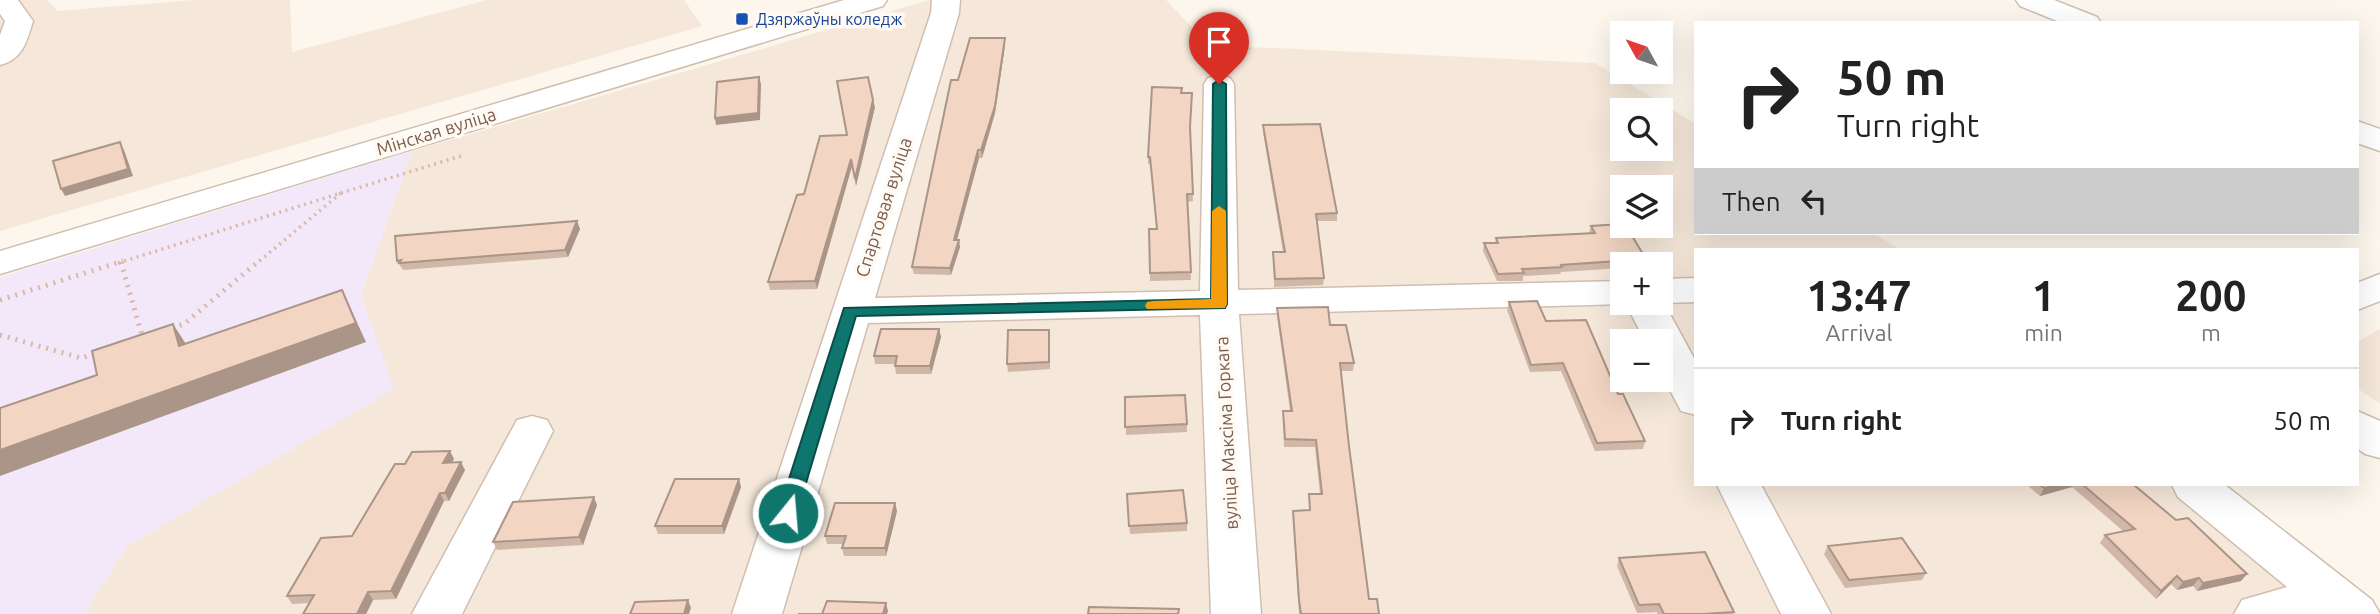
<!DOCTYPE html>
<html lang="en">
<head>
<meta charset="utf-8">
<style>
	:root { --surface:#fff; --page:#f2f2f2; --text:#222; --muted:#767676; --line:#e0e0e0 }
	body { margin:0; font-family:Ubuntu,sans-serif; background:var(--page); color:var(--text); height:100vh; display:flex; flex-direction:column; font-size:26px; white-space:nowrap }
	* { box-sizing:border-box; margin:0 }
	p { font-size:23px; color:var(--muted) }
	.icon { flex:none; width:38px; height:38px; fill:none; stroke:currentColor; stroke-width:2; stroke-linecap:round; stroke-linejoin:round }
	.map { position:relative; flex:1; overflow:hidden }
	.panel { position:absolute; left:1694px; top:248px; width:665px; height:238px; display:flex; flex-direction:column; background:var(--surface); border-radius:0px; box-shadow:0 7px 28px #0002 }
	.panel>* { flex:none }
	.top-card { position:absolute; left:1694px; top:21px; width:665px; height:214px; border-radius:0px; box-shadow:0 7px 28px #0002; background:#fff; color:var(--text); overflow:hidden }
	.needle { width:46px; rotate:310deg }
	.controls { position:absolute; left:1610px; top:21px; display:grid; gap:14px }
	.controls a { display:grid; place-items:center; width:63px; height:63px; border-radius:0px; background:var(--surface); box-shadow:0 7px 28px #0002; font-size:35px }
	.pin { position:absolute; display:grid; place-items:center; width:60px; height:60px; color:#fff; margin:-72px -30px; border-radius:50% 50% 50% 0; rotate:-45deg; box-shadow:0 0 7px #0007 }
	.pin .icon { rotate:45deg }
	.me { position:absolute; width:77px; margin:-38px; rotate:17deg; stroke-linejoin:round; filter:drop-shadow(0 0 5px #0008) }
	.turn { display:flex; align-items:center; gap:24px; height:147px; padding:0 28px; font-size:32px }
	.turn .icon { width:91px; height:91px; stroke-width:2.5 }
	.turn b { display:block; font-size:49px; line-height:60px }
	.then { display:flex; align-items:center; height:66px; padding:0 28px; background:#0003; gap:14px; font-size:26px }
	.eta { display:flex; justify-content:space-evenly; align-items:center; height:119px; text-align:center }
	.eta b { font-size:42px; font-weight:600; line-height:49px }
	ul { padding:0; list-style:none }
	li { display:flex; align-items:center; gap:21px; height:105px; padding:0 28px; border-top:2px solid var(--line) }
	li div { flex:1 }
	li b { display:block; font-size:26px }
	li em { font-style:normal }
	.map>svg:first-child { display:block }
	.residential { fill:#f5e8da; fill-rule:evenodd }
	.education { fill:#f3e8fa }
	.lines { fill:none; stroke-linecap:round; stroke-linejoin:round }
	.minor-casing { stroke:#d1beb0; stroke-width:3 }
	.path-far1 { stroke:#d9b8a5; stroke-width:3.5; stroke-dasharray:2 4.5; stroke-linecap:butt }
	.path { stroke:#d9b8a5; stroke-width:5; stroke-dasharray:2 6; stroke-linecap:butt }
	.minor { fill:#fff; fill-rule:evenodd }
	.wall { fill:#d1b7a8 }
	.shaded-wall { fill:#aa9588 }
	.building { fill:#f3d5c3; stroke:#aa9588; stroke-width:2 }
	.route { fill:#0f766e; stroke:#0a4d48; stroke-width:2 }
	.slow { fill:#f59e0b }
	.transit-dot { fill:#1a4fb4; stroke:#fffaf3; stroke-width:2.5 }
	.labels { text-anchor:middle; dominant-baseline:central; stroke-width:7; stroke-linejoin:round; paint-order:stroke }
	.far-transit-label { font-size:16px; fill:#164399; stroke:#fffaf3; text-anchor:start }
	.street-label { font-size:18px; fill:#7a5c4d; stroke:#fffaf3 }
</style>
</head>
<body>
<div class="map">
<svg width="2380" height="614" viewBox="0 0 2380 614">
	<rect width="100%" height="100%" fill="#fdf6ec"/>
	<g class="residential">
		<path d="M 0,0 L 47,0 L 58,11 L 194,0 L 290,0 L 292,52 L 487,0 L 684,0 L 702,26 L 0,231 Z"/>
		<path d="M 929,0 L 1166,0 L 1209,45 L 1595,63 L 1696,124 L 1696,233 L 1873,233 L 1901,250 L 1696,250 L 1696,485 L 2194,485 L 2355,614 L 84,614 L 126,547 L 393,389 L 361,295 L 412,151 ZM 1622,110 L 1661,110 L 1661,149 L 1622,149 ZM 1622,187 L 1661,187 L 1661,226 L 1622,226 ZM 1622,264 L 1661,264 L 1661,303 L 1622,303 ZM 1622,341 L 1661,341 L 1661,380 L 1622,380 Z"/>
		<path d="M 2380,329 L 2380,404 L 2357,388 L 2357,342 Z"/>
	</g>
	<path class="education" d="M 412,151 L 361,295 L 394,389 L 126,547 L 84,614 L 0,614 L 0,277 Z"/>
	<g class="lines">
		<defs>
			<g id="minor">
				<path d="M 0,0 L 18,0 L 33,21 C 27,41 23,59 0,65 L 0,35 L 5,21 L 0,14 Z"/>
				<path d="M 844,0 L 887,0 L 883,6 L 0,274 L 0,251 Z"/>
				<path d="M 932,0 L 960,0 L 959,13 L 875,298 L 1200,291 L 1204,84 L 1208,78 L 1219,75 L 1230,78 L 1234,84 L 1238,290 L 1622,281 L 1622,303 L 1661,303 L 1661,279 L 1696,278 L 1696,302 L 1664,303 L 1696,362 L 1696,415 L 1681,411 L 1661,373 L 1661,341 L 1645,341 L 1626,304 L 1239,314 L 1261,614 L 1211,614 L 1200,315 L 868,323 L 782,614 L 732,614 L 931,13 Z"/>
				<path d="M 2016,0 L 2054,0 L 2097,17 L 2101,23 L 2062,23 L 2020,6 Z"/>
				<path d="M 2357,121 L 2380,129 L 2380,151 L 2357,143 Z"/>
				<path d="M 2380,274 L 2380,301 L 2357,310 L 2357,283 Z"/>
				<path d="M 2357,411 L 2380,421 L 2380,458 L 2365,454 L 2357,448 Z"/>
				<path d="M 532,416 L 547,420 L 553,431 L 462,614 L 412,614 L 517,420 Z"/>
				<path d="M 1717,485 L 1761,485 L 1831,614 L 1781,614 Z"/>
				<path d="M 2172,485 L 2225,485 L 2372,600 L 2380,614 L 2234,614 L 2242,600 L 2287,587 L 2178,497 Z"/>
			</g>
		</defs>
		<use href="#minor" class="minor-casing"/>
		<g class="path-far1">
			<path d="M 341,193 L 464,155"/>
			<path d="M 118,263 L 341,193 L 257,263"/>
		</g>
		<g class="path">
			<path d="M 121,262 L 143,339"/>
			<path d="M 0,300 L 123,261"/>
			<path d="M 172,328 L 184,324 L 259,261"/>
			<path d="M 0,335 L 81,358 L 97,353"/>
		</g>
		<use href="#minor" class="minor"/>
	</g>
	<g class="wall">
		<path d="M 1005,45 L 995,113 L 982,158 L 979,158 L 957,240 L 960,247 L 951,275 L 914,274 L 912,267 L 958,80 Z"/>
		<path d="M 1181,93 L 1190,131 L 1193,201 L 1187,202 L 1191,280 L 1150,281 L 1149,229 L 1157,229 L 1151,164 L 1148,164 L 1148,157 Z"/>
		<path d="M 875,107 L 856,186 L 852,166 L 817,289 L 770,290 L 768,282 L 804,194 L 847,135 Z"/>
		<path d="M 1263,125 L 1337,213 L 1337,221 L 1317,221 L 1324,278 L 1323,285 L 1274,287 L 1273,252 L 1283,252 L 1263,132 Z"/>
		<path d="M 1591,226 L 1646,259 L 1645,264 L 1622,264 L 1622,268 L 1561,272 L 1560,274 L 1523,276 L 1523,281 L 1497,281 L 1483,251 L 1484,243 L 1495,243 L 1496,238 L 1589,233 Z"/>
		<path d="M 580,229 L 568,257 L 403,270 L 397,261 Z"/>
		<path d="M 1509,302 L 1546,321 L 1618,394 L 1645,441 L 1643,449 L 1595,451 L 1561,371 L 1530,372 L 1507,310 Z"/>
		<path d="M 1277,308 L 1330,325 L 1354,363 L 1353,371 L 1341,371 L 1349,446 L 1369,599 L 1379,614 L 1299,614 L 1293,518 L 1293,511 L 1309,510 L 1309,494 L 1320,494 L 1315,447 L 1284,447 L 1283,411 L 1290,411 L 1277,316 Z"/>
		<path d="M 939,329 L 941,337 L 931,374 L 896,374 L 895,366 L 895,364 L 875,364 L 874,356 Z"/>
		<path d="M 1050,337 L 1050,369 L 1008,372 L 1007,364 Z"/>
		<path d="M 1125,397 L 1187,424 L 1187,432 L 1126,435 Z"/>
		<path d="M 454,459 L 451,463 L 465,470 L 449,501 L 444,501 L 396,599 L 373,600 L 366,614 L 303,614 L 309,603 L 292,604 L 287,596 L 352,536 Z"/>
		<path d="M 739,479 L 741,487 L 724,534 L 658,534 L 655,526 Z"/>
		<path d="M 2027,485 L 2134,485 L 2176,520 L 2247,574 L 2241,581 L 2197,591 L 2193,586 L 2177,590 L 2171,584 L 2156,599 L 2100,543 L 2105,535 L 2123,531 L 2072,487 L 2040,496 Z"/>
		<path d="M 1127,494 L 1187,523 L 1187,531 L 1130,534 Z"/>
		<path d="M 895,503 L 897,511 L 886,556 L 844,556 L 842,548 L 844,544 L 827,544 L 825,536 Z"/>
		<path d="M 597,505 L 583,545 L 497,550 L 493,542 Z"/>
		<path d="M 1828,546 L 1926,573 L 1922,580 L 1845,588 L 1824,554 Z"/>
		<path d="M 1619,558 L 1734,612 L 1733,614 L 1657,614 L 1657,612 L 1637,613 L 1617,566 Z"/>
	</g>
	<g class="shaded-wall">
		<path d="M 1005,38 L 1005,45 L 995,113 L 982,158 L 981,150 Z"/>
		<path d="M 759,77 L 761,84 L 760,120 L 716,125 L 715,118 Z"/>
		<path d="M 873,100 L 875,107 L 856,186 L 855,179 Z"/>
		<path d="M 120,142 L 124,150 L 133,176 L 65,196 L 61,189 Z"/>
		<path d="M 978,150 L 979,158 L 955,247 L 954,240 Z"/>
		<path d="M 851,159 L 852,166 L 817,289 L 815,281 Z"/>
		<path d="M 577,221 L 580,229 L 568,257 L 565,250 Z"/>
		<path d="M 959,240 L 960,247 L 951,275 L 950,268 Z"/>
		<path d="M 342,290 L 366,342 L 0,476 L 0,450 Z"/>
		<path d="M 173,324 L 186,344 L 179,346 Z"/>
		<path d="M 939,329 L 941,337 L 931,374 L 930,366 Z"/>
		<path d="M 450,451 L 454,459 L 447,471 L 443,463 Z"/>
		<path d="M 461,462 L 465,470 L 449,501 L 445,493 Z"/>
		<path d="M 739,479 L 741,487 L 724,534 L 722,526 Z"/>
		<path d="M 2057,485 L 2073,485 L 2072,487 L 2040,496 L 2044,488 Z"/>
		<path d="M 440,493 L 444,501 L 396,599 L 391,591 Z"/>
		<path d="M 594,497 L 597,505 L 583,545 L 579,537 Z"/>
		<path d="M 895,503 L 897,511 L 886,556 L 885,548 Z"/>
		<path d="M 2247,574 L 2241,581 L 2197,591 L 2203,583 Z"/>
		<path d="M 2177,576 L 2171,584 L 2156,599 L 2161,591 Z"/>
		<path d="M 2199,578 L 2193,586 L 2177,590 L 2183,582 Z"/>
		<path d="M 368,592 L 373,600 L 366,614 L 357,614 Z"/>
		<path d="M 688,600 L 691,608 L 689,614 L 684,614 Z"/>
		<path d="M 886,603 L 888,611 L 887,614 L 883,614 Z"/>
	</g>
	<g class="building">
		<path d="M 970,38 L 1005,38 L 995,106 L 981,150 L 978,150 L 954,240 L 959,240 L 950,268 L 912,267 L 951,80 L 958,80 Z"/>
		<path d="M 759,77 L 758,113 L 715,118 L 717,82 Z"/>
		<path d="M 868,77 L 873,100 L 855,179 L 851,159 L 815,281 L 768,282 L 797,195 L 804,194 L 820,136 L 847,135 L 837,81 Z"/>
		<path d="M 1152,87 L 1182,88 L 1181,93 L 1192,93 L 1190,127 L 1193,194 L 1187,194 L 1191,272 L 1150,273 L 1149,229 L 1157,229 L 1150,157 L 1148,157 Z"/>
		<path d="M 1320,124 L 1337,213 L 1316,214 L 1324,278 L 1275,279 L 1273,252 L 1285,252 L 1263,125 Z"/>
		<path d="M 120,142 L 128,169 L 61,189 L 53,161 Z"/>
		<path d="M 577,221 L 565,250 L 399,263 L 401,260 L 397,261 L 395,236 Z"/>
		<path d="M 1622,224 L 1622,226 L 1626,226 L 1646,259 L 1561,265 L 1562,267 L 1522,269 L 1524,273 L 1498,274 L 1484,243 L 1498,243 L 1496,238 L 1595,233 L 1591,226 Z"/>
		<path d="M 342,290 L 356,323 L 0,450 L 0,408 L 97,375 L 92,351 L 173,324 L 179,346 Z"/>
		<path d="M 1537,301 L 1546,321 L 1586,320 L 1618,394 L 1623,394 L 1645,441 L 1597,443 L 1563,363 L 1531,365 L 1509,302 Z"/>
		<path d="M 1328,307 L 1330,325 L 1346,325 L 1354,363 L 1340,363 L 1349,446 L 1369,599 L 1377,599 L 1379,614 L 1301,614 L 1299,600 L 1293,511 L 1310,510 L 1309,494 L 1322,494 L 1316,440 L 1285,439 L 1283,411 L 1292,411 L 1277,308 Z"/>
		<path d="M 881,329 L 939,329 L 930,366 L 895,366 L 897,356 L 874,356 Z"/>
		<path d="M 1008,330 L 1049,330 L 1049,362 L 1007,364 Z"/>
		<path d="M 1185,395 L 1187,424 L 1125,427 L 1125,397 Z"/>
		<path d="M 450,451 L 443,463 L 461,462 L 445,493 L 440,493 L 391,591 L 368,592 L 357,614 L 303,614 L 314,595 L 287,596 L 321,538 L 352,536 L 395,464 L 405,464 L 412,452 Z"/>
		<path d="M 675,479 L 739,479 L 722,526 L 655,526 Z"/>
		<path d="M 2040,485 L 2057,485 L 2044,488 Z"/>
		<path d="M 2083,485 L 2134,485 L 2176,520 L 2188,518 L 2247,574 L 2203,583 L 2199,578 L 2183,582 L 2177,576 L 2161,591 L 2105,535 L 2135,529 Z"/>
		<path d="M 1183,490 L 1187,523 L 1129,526 L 1127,494 Z"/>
		<path d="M 594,497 L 579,537 L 493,542 L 513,502 Z"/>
		<path d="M 835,503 L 895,503 L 885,548 L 842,548 L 846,536 L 825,536 Z"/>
		<path d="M 1902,538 L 1926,573 L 1849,580 L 1828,546 Z"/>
		<path d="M 1705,552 L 1734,612 L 1703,614 L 1664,614 L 1659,604 L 1639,605 L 1619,558 Z"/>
		<path d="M 688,600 L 684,614 L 630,614 L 635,602 Z"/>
		<path d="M 827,601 L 886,603 L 883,614 L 798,614 L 822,614 Z"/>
		<path d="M 1089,607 L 1179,609 L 1178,614 L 1088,614 Z"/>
	</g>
	<path class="route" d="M 1219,80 L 1226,84 L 1227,304 L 1225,308 L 856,316 L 797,513 L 795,518 L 781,518 L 778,513 L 844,308 L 1211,299 L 1213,84 Z"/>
	<path class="slow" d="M 1219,206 L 1226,211 L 1227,304 L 1225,308 L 1147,309 L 1145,306 L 1147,302 L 1153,301 L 1211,299 L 1212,211 Z"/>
	<rect class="transit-dot" x="735" y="12" width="14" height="14" rx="3.5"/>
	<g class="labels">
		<g class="far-transit-label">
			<text x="756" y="19">Дзяржаўны коледж</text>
		</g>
		<g class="street-label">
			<text transform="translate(436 131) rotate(-17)">Мінская вуліца</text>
			<text transform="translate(883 207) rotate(-72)">Спартовая вуліца</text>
			<text transform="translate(1226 433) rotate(-93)">вуліца Максіма Горкага</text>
		</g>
	</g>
</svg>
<div class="controls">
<a><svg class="needle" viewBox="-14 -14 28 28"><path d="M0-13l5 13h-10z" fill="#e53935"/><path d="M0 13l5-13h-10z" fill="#767676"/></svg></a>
<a><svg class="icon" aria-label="search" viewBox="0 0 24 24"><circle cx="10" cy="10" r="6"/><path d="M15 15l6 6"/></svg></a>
<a><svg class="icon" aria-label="layers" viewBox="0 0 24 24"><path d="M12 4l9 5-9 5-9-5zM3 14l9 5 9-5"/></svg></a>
<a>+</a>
<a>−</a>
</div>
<div class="pin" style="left:1219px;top:84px;background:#d93025"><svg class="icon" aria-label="arrive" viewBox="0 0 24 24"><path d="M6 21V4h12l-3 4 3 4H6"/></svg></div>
<svg class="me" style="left:788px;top:513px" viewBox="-20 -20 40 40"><circle r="17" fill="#0f766e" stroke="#fff" stroke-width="3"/><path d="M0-11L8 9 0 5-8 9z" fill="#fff"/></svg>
<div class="top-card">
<div class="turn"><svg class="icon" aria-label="right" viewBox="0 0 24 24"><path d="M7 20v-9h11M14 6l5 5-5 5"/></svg><div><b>50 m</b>Turn right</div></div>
<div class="then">Then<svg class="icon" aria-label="left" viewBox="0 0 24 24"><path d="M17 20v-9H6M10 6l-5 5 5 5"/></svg></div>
</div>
<section class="panel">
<div class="eta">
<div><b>13:47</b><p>Arrival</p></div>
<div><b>1</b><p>min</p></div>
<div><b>200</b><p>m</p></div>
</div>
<ul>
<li><svg class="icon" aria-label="right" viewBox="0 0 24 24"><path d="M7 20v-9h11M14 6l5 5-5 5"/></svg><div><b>Turn right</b></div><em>50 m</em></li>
</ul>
</section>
</div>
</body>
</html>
